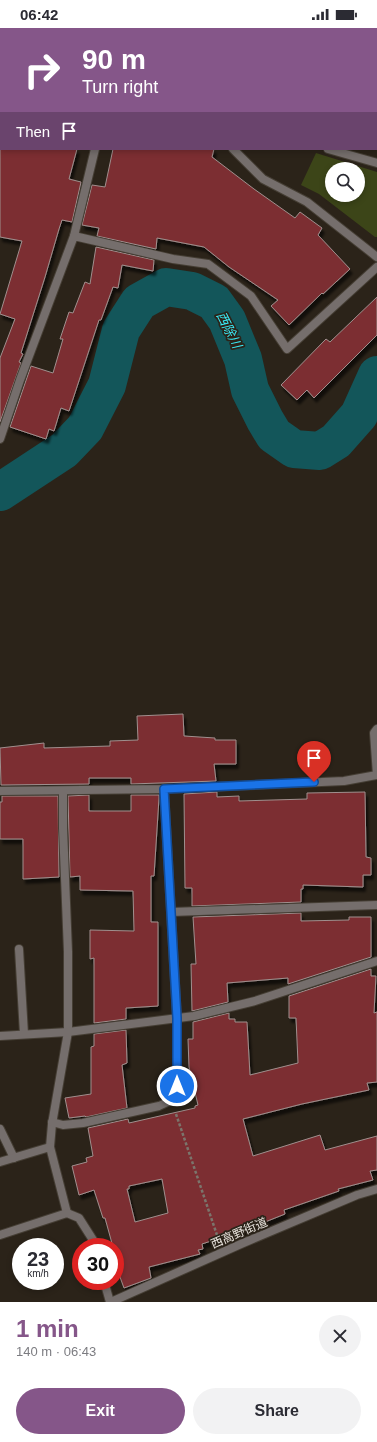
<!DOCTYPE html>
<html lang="en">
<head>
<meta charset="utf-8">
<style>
	:root { --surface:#fff; --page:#f2f2f3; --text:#2b2b33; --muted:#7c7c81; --accent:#855689 }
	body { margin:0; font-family:Arial,"Noto Sans JP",sans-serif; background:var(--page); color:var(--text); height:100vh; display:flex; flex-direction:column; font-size:15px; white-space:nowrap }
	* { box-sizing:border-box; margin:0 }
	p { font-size:13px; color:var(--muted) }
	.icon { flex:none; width:22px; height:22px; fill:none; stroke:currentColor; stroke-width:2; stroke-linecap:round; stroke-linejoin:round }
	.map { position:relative; height:1274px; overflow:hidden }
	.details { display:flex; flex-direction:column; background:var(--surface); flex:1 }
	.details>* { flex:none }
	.banner { position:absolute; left:0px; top:0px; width:377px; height:122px; box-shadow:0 2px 6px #0003; background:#855689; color:#fff; overflow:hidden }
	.tools { position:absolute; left:325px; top:134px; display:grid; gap:8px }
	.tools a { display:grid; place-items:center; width:40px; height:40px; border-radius:50%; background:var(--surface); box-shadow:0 2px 6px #0003; font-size:20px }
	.speed { position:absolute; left:12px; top:1210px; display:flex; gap:8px; font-size:20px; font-weight:700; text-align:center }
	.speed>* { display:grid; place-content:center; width:52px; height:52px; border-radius:50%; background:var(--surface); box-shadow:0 2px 6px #0003; line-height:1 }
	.speed small { font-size:10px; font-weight:400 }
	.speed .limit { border:6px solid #d22; background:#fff; color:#111 }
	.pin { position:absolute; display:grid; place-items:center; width:34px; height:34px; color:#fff; margin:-41px -17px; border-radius:50% 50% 50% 0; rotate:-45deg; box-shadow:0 0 4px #0007 }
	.pin .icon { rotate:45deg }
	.me { position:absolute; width:44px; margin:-22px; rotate:0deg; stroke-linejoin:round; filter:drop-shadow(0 0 3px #0008) }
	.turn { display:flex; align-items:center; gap:14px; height:84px; padding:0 16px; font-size:18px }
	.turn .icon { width:52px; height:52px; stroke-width:2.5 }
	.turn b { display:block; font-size:28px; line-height:34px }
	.then { display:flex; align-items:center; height:38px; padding:0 16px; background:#0003; gap:8px; font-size:15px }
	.round { display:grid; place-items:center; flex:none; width:42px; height:42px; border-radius:21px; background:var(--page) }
	.overview { display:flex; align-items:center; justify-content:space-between; height:68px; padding:0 16px }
	h1 { font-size:24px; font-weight:700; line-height:30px; color:var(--accent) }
	.button { display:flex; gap:8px; margin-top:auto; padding:8px 16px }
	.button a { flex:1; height:46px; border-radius:24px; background:var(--accent); color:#fff; font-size:16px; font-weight:700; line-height:46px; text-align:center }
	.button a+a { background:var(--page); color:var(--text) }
	.status { display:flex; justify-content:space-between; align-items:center; height:28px; padding:0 20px; background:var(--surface); direction:ltr }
	.status svg { height:11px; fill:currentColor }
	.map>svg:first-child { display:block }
	.green { fill:#3c4518; fill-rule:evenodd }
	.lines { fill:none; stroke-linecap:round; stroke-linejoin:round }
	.river { stroke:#13565a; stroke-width:38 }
	.building { fill:#7b2f31; stroke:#a08f8e; fill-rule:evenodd; filter:url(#shadow) }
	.minor-casing { stroke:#453e34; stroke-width:10 }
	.tertiary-casing { stroke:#453e34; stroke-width:10 }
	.path { stroke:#7b756c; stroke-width:2.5; stroke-dasharray:3 2; stroke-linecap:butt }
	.minor { stroke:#756e6c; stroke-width:8 }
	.tertiary { stroke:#756e6c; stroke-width:8 }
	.route-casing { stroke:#114b97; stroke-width:10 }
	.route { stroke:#1a73e8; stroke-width:7 }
	.labels { text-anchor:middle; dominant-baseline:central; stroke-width:3.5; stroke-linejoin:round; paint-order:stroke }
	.street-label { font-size:12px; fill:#e7e2dc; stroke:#2b2319 }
	.water-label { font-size:13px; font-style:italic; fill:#39ecf7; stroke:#2b2319 }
</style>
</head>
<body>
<div class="status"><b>06:42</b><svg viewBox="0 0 49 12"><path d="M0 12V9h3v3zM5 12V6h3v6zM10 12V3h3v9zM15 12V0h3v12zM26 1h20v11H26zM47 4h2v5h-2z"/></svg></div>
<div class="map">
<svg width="377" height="1274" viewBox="0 0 377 1274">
	<defs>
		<filter id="shadow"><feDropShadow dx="2.5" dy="4.5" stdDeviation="1" flood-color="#0009"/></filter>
	</defs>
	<rect width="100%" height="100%" fill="#2b2319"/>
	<path class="green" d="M 316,125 L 377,144 L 377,209 L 375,209 L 319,166 L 301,157 ZM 332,141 L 358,141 L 358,167 L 332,167 Z"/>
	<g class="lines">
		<path class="river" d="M 0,464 L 64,422 L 85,400 L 107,357 L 121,302 L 139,274 L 166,259 L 192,263 L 214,274 L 227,292 L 243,331 L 250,362 L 265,392 L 274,407 L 294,421 L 320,423 L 336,413 L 359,387 L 377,347"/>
	</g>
	<g class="building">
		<path d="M 0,121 L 77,121 L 69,151 L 81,154 L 72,194 L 62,192 L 59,201 L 45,249 L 21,325 L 23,326 L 19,334 L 21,335 L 0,394 L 0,330 L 15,291 L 0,286 L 22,213 L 0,209 Z"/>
		<path d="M 113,121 L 214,121 L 212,129 L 254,161 L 295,190 L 300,184 L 322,200 L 318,207 L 350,241 L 323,266 L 322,265 L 289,297 L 271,278 L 278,272 L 229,239 L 204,219 L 157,210 L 156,221 L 97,208 L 99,200 L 82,197 L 92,157 L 105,159 Z"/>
		<path d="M 96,219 L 154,232 L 153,243 L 122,237 L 118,260 L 113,259 L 101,292 L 99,292 L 69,383 L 61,380 L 54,403 L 49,401 L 46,411 L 10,399 L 31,338 L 53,345 L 63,311 L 60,311 L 69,284 L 73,285 L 85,254 L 90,256 Z"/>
		<path d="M 377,269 L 377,307 L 314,370 L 307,362 L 297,372 L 281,357 L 326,311 L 330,314 Z"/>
		<path d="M 183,686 L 184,708 L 215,710 L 215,712 L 236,712 L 236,736 L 214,736 L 216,753 L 131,756 L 131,750 L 89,750 L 89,756 L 1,757 L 0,720 L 44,715 L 44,720 L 110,718 L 110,713 L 138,712 L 137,688 Z"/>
		<path d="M 217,764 L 217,769 L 239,768 L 239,773 L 307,771 L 307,765 L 365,764 L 366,829 L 371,830 L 371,847 L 363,847 L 363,859 L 303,857 L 303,861 L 301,861 L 301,874 L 192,878 L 192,860 L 185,860 L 184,766 Z"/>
		<path d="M 89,767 L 89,783 L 131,783 L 131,767 L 159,767 L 159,770 L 154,848 L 151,848 L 151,894 L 158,894 L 158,978 L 126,980 L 126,991 L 94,995 L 94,930 L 90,931 L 90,902 L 134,903 L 133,863 L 80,862 L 80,848 L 70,849 L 68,768 Z"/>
		<path d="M 2,768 L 58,768 L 59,849 L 23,851 L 23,811 L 0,811 L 0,774 L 2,774 Z"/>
		<path d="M 301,885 L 301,893 L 349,892 L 349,889 L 371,889 L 371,929 L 288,956 L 288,950 L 227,955 L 228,974 L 192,983 L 191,936 L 196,936 L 193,889 Z"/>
		<path d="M 371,941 L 371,948 L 376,948 L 374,985 L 377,984 L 377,1054 L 367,1055 L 369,1062 L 302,1076 L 243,1091 L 253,1128 L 320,1107 L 325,1122 L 377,1108 L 377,1142 L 370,1143 L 373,1152 L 338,1161 L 339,1163 L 284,1182 L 285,1186 L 265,1194 L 265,1195 L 202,1216 L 203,1221 L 198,1222 L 200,1226 L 149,1239 L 151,1250 L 124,1260 L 116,1238 L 118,1238 L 115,1219 L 113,1219 L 105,1190 L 103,1190 L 94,1162 L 79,1167 L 72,1138 L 87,1134 L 86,1130 L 93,1128 L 88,1100 L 128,1091 L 129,1095 L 195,1080 L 195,1078 L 198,1077 L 189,1039 L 188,1011 L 193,1011 L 193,994 L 229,985 L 229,991 L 235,991 L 235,994 L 247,994 L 250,1047 L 298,1035 L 296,990 L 289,990 L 289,968 ZM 162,1151 L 168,1185 L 135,1194 L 127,1161 L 129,1161 L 129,1158 Z"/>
		<path d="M 126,1002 L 127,1035 L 122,1037 L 127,1080 L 86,1089 L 85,1088 L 69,1090 L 65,1070 L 91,1066 L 91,1019 L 94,1018 L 94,1006 Z"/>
	</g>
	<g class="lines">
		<defs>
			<g id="minor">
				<path d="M 335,0 L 338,1"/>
				<path d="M 43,1 L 45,0"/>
				<path d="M 376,13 L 377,13"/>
				<path d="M 0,32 L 1,31"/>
				<path d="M 328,121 L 377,135"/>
				<path d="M 74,208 L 95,121"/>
				<path d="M 0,411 L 20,352 L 74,208 L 173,231 L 208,236 L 251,268 L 287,321 L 377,239"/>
				<path d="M 377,701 L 374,705 L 377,747"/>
				<path d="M 0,763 L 164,761 L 344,753 L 377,747"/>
				<path d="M 63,763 L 63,800 L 68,924 L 68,1004 L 52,1096 L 50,1119 L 67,1185"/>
				<path d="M 171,884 L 377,877"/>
				<path d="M 19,921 L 24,1006"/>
				<path d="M 0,1008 L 68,1004 L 194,988 L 255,973 L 377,933"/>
				<path d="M 52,1094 L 63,1097 L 83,1095 L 159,1078 L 174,1071 L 177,1058 L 177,990 L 164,761"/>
				<path d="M 0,1101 L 14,1130"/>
				<path d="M 0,1134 L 50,1119"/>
				<path d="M 0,1207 L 67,1185 L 79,1190 L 93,1212 L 95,1219"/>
				<path d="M 104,1253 L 110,1274"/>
				<path d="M 111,1274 L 241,1216 L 357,1167 L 377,1161"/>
			</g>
			<g id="tertiary">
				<path d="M 0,38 L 1,38"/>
				<path d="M 233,121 L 263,151 L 307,174 L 377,229"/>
			</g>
		</defs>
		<use href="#minor" class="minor-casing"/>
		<use href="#tertiary" class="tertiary-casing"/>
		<path class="path" d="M 176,1086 L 218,1210"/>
		<use href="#minor" class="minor"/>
		<use href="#tertiary" class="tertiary"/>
	</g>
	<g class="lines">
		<defs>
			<path id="route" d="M 177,1058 L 177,990 L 164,761 L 314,754"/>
		</defs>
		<use href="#route" class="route-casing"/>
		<use href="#route" class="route"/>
	</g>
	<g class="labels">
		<g class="street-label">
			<text transform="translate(239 1205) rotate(-23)">西高野街道</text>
		</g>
		<g class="water-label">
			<text transform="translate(229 302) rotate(63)">西除川</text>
		</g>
	</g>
</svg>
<div class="tools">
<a><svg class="icon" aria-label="search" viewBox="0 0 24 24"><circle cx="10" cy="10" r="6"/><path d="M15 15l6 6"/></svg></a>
</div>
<div class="speed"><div>23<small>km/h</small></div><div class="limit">30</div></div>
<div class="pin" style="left:314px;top:754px;background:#d93025"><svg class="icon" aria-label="arrive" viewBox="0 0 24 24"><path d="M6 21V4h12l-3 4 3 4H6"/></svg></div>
<svg class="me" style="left:177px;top:1058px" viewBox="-20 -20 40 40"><circle r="17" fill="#1a73e8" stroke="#fff" stroke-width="3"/><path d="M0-11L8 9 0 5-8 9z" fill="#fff"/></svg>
<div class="banner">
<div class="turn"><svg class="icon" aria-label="right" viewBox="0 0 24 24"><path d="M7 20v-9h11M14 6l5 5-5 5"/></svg><div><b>90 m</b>Turn right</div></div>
<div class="then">Then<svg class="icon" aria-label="arrive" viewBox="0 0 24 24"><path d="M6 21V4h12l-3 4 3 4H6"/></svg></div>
</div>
</div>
<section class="details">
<div class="overview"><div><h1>1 min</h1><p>140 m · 06:43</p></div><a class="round"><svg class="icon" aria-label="close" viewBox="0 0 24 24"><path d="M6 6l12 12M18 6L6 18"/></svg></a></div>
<div class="button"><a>Exit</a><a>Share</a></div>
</section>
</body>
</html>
